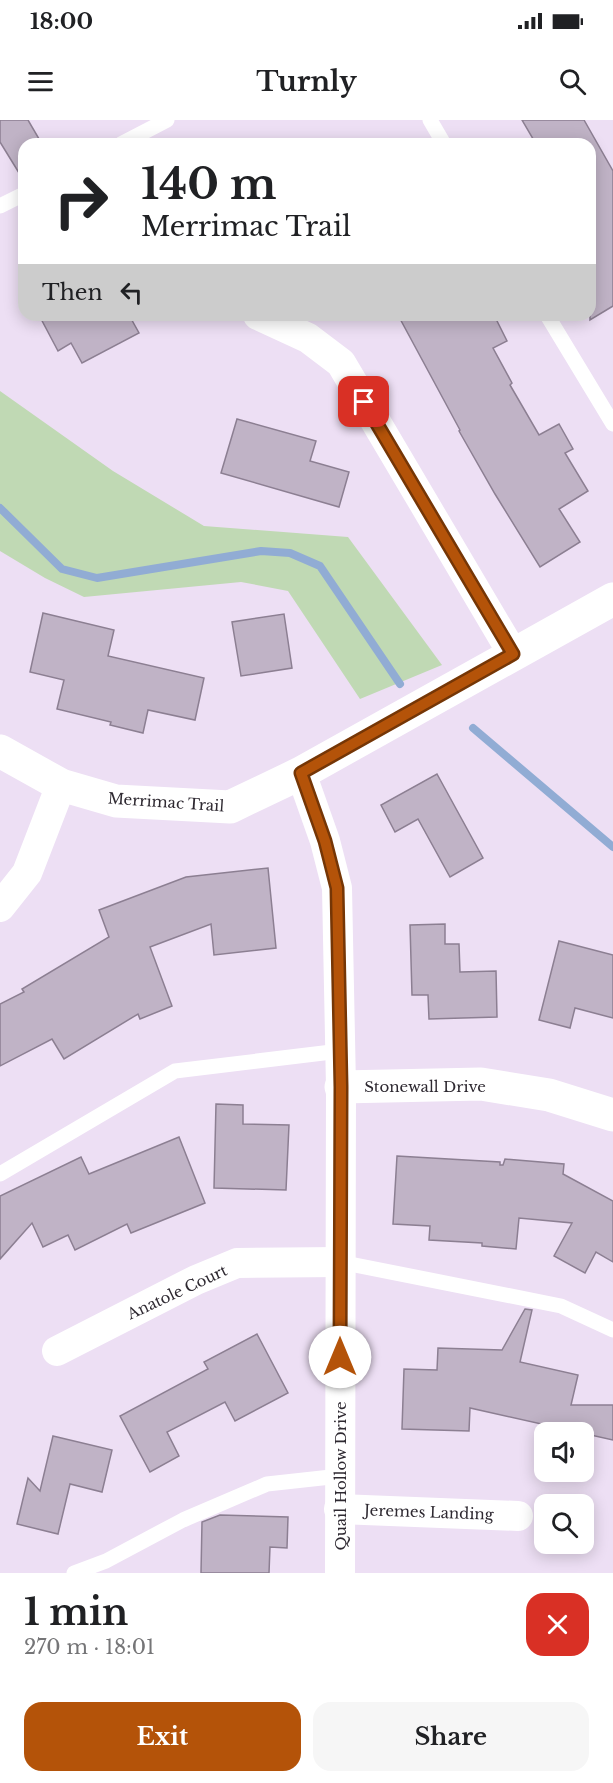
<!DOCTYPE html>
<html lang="en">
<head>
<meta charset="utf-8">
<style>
	:root { --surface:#fff; --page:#f6f6f6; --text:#202124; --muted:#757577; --accent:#b45309 }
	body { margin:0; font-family:"Libre Baskerville",serif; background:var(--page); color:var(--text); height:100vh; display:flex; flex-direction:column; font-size:22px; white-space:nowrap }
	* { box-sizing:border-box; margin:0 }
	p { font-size:20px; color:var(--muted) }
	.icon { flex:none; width:33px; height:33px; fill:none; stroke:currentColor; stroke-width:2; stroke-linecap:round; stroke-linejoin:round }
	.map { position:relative; height:1453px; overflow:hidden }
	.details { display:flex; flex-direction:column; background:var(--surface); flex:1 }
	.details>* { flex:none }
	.top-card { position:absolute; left:18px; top:18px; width:578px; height:183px; border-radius:18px; box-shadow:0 3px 15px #0003; background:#fff; color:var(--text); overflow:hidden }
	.tools { position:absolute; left:534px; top:1302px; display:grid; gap:12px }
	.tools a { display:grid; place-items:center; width:60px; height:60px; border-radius:12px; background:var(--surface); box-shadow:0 3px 15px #0003; font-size:30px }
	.pin { position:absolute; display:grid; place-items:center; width:51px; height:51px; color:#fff; margin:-26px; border-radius:12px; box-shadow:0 3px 9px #0006 }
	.me { position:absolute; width:66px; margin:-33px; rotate:0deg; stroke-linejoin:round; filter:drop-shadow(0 0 4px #0008) }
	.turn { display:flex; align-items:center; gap:21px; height:126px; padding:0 24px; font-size:27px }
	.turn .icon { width:78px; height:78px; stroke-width:2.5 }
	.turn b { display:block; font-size:42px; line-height:51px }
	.then { display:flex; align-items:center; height:57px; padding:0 24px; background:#0003; gap:12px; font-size:22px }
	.round { display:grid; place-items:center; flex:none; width:63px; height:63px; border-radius:18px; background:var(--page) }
	.headline { display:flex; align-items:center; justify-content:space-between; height:102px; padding:0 24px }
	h1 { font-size:36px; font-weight:700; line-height:45px }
	.primary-button { display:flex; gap:12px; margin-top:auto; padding:12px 24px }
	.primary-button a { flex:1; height:69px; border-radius:18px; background:var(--accent); color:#fff; font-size:24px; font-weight:700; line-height:69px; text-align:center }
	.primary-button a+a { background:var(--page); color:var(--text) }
	.status { display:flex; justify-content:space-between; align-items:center; height:42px; padding:0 30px; background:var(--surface); direction:ltr }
	.status svg { height:16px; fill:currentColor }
	header { display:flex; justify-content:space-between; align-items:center; height:78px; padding:0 24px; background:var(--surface); font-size:27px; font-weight:700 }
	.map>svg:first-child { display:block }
	.green { fill:#c0d9b4 }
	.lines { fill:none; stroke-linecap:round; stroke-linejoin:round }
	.stream { stroke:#91acd4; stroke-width:8 }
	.building { fill:#c0b3c6; stroke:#8c7f92; stroke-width:1.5 }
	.service { stroke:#fff; stroke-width:15 }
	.minor { stroke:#fff; stroke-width:30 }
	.tertiary { stroke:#fff; stroke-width:33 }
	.route-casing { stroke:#753606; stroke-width:15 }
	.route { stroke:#b45309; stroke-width:10 }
	.labels { text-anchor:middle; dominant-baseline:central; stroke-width:4.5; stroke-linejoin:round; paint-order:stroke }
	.street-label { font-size:15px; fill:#2e2931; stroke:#fff }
</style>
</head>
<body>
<div class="status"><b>18:00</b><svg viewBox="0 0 49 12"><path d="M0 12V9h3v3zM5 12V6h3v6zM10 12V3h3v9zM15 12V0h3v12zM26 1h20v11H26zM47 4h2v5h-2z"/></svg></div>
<header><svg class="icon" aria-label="menu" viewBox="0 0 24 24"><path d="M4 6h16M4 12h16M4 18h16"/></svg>Turnly<svg class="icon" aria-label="search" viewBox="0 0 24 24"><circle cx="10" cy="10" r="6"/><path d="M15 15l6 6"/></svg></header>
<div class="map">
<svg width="613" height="1453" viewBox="0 0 613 1453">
	<rect width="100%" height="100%" fill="#eddff4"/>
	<path class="green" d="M 0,271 L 113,351 L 204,406 L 348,417 L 442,545 L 360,579 L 288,471 L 241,462 L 84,477 L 45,458 L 0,431 Z"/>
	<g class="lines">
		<g class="stream">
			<path d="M 0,388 L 62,449 L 97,458 L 261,431 L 290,433 L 320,446 L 400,564"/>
			<path d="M 473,608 L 613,727"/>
		</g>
	</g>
	<g class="building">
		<path d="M 0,0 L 28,0 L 42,24 L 24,24 L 24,61 L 0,22 Z"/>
		<path d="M 522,0 L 584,0 L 613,51 L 613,186 L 590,200 L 590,24 L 536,24 Z"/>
		<path d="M 39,195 L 129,195 L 139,213 L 82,243 L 71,223 L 58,231 Z"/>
		<path d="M 398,195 L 494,195 L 507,221 L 493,228 L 512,263 L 510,265 L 539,315 L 559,304 L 573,329 L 565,333 L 588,371 L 559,389 L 580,422 L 540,447 L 495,374 L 459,311 L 460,310 Z"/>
		<path d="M 237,299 L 316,321 L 310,341 L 349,352 L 339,387 L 221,353 Z"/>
		<path d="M 43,493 L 114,510 L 108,536 L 204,558 L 195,600 L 148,590 L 143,613 L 110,605 L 111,602 L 57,589 L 64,560 L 30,552 Z"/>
		<path d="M 284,494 L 292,548 L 241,556 L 232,502 Z"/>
		<path d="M 437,654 L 483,738 L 450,757 L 418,699 L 395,712 L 381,685 Z"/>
		<path d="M 268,748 L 276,828 L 214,835 L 211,804 L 150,827 L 172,886 L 140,899 L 138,894 L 64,939 L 52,919 L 0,946 L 0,884 L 24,872 L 22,869 L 109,817 L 99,790 L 186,757 Z"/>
		<path d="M 445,804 L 445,824 L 459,824 L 460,852 L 496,851 L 497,897 L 429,899 L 428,875 L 412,875 L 410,805 Z"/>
		<path d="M 559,821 L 613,835 L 613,898 L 575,888 L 570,908 L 539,900 Z"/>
		<path d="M 216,984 L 243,985 L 243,1004 L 289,1005 L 286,1070 L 214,1068 Z"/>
		<path d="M 179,1017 L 205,1083 L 131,1113 L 127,1104 L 75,1130 L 68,1115 L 43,1127 L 32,1103 L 0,1139 L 0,1076 L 81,1037 L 89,1054 Z"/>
		<path d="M 397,1036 L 500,1042 L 500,1045 L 503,1045 L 505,1039 L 564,1044 L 563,1054 L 613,1081 L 613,1142 L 596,1132 L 585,1153 L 554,1136 L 572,1103 L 519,1098 L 516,1129 L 482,1126 L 482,1123 L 429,1120 L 430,1106 L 393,1104 Z"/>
		<path d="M 525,1189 L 532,1190 L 520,1242 L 578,1255 L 571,1285 L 613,1285 L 613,1320 L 470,1288 L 469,1311 L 402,1309 L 404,1249 L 437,1250 L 438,1228 L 502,1230 Z"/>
		<path d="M 257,1214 L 288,1273 L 235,1301 L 225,1282 L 167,1312 L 179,1336 L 150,1352 L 120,1296 L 208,1249 L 204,1242 Z"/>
		<path d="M 53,1316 L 112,1330 L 102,1372 L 70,1364 L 58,1414 L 17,1404 L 28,1358 L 40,1371 Z"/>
		<path d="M 220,1395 L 288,1397 L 287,1428 L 270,1427 L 269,1453 L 201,1453 L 202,1402 Z"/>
	</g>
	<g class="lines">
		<g class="service">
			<path d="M 430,0 L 444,24"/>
			<path d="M 121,24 L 167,0"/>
			<path d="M 0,86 L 24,74"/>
			<path d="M 547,195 L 613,304"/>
			<path d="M 0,1054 L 175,951 L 340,931"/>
			<path d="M 340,1142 L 561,1186 L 613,1210"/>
			<path d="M 74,1453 L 106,1441 L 183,1400 L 267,1364 L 340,1356"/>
		</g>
		<g class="minor">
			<path d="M 258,195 L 308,218 L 341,243 L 513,534"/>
			<path d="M 301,653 L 325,721 L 337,768 L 341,967 L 340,1453"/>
			<path d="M 0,787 L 27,753 L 61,665"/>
			<path d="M 57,1231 L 196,1160 L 237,1143 L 340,1142"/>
			<path d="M 339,1389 L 518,1396"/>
		</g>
		<g class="tertiary">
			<path d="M 0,631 L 61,665 L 116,681 L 230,687 L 301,653 L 613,479"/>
			<path d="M 341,967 L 481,964 L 549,975 L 613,995"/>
		</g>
	</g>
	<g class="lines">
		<defs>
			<path id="route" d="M 340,1237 L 341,967 L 337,768 L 325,721 L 301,653 L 513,534 L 364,282"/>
		</defs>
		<use href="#route" class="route-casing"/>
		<use href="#route" class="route"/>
	</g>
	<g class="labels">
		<g class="street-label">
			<text transform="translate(166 682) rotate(4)">Merrimac Trail</text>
			<text x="425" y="966">Stonewall Drive</text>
			<text transform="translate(177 1172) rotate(-25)">Anatole Court</text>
			<text transform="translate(340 1356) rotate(-90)">Quail Hollow Drive</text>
			<text transform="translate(429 1392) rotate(2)">Jeremes Landing</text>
		</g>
	</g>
</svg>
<div class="tools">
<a><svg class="icon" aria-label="sound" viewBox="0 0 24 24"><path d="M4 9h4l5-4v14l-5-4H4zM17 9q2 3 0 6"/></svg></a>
<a><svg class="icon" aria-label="search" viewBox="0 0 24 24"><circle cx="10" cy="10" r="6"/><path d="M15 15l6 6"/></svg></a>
</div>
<div class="pin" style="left:364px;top:282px;background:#d93025"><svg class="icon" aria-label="arrive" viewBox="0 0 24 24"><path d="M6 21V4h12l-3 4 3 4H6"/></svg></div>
<svg class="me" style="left:340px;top:1237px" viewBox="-20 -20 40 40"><circle r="19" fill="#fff"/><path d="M0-13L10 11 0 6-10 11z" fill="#b45309"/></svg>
<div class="top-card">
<div class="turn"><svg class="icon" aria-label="right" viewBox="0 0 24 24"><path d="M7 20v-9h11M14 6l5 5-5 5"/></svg><div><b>140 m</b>Merrimac Trail</div></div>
<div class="then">Then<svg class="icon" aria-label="left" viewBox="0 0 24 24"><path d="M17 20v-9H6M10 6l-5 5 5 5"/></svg></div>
</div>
</div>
<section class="details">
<div class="headline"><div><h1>1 min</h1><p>270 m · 18:01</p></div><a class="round" style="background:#d93025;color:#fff"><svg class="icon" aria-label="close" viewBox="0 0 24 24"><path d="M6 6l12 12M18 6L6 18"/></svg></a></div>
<div class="primary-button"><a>Exit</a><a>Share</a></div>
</section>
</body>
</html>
